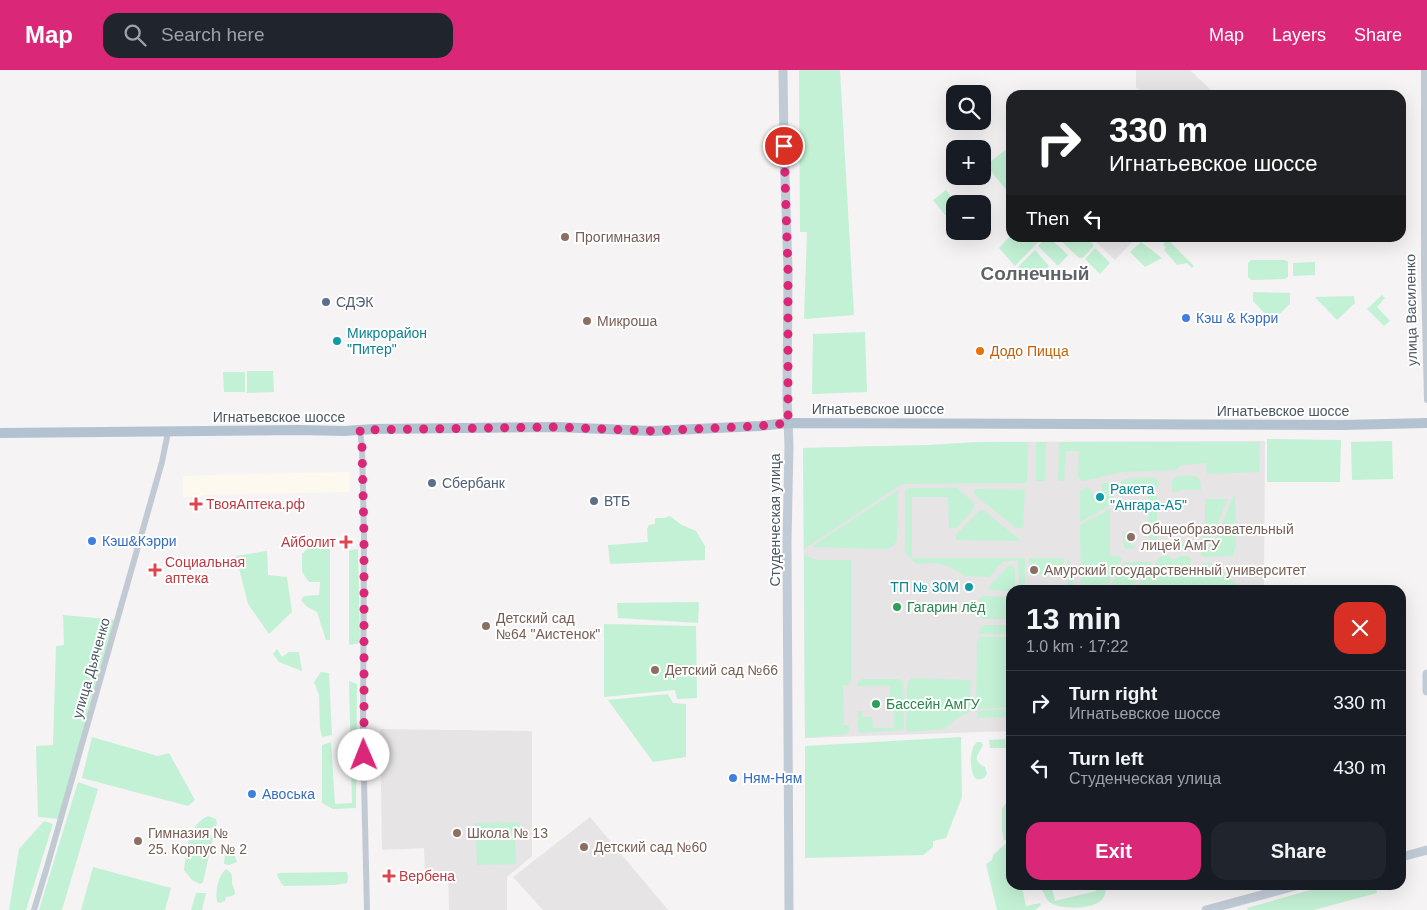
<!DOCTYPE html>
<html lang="en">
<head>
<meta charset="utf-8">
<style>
	:root { --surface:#171b24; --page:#20242c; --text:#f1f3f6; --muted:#9ea1a6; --line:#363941; --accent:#db2777 }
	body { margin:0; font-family:Helvetica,sans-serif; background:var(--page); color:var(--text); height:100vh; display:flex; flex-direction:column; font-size:19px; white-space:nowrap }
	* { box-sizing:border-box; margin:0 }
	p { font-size:16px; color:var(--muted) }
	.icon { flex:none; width:28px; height:28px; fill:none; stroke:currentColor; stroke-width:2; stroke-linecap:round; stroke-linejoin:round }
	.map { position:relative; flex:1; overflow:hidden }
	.side { position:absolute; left:1006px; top:515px; width:400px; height:305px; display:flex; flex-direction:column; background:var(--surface); border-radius:15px; box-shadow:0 5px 20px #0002 }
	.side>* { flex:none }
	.banner { position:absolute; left:1006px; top:20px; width:400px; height:152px; border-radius:15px; box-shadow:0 5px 20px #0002; background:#202124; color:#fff; overflow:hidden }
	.controls { position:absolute; left:946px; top:15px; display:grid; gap:10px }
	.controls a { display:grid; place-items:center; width:45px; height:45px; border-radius:10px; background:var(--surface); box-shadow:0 5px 20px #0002; font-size:25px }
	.pin { position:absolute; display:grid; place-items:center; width:42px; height:42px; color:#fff; margin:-21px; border:2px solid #fff; border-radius:50%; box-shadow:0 1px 5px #0007 }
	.me { position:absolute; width:55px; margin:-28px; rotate:359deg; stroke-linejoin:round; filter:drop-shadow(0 0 4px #0008) }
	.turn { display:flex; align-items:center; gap:18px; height:105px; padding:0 20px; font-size:22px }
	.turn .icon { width:65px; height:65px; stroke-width:2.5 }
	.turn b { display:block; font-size:35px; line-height:42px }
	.then { display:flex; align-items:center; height:48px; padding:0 20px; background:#0003; gap:10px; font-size:19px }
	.round { display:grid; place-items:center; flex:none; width:52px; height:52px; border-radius:15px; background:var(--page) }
	.headline { display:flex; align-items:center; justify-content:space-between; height:85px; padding:0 20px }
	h1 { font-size:30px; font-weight:600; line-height:38px }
	.button { display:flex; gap:10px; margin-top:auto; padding:10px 20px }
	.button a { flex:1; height:58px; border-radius:15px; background:var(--accent); color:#fff; font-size:20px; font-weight:600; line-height:58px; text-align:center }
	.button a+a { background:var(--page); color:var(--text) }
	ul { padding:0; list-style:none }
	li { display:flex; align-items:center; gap:15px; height:65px; padding:0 20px; border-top:1px solid var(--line) }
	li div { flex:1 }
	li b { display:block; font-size:19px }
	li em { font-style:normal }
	header { display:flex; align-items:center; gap:30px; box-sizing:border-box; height:70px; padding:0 25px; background:var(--accent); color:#fff }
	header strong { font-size:24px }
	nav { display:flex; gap:28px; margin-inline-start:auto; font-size:18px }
	.search { width:350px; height:45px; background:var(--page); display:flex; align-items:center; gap:12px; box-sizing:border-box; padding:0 18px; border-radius:15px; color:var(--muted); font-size:19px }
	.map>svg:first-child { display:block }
	.commercial { fill:#fdf9ef }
	.education { fill:#e6e4e5 }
	.green { fill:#c3f1d5 }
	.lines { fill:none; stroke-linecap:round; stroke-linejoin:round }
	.street { stroke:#c1cad2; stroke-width:6 }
	.secondary { stroke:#c1cbd6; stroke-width:9 }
	.primary { stroke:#b3c2d1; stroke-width:10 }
	.route { stroke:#db2777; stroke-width:9; stroke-dasharray:0 16.2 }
	.education-dot { fill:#8d6e63; stroke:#fff; stroke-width:2 }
	.service-dot { fill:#5c6f8a; stroke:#fff; stroke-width:2 }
	.shop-dot { fill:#3f7fe0; stroke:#fff; stroke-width:2 }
	.culture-dot { fill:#0f9aa8; stroke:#fff; stroke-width:2 }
	.food-dot { fill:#e8710a; stroke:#fff; stroke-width:2 }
	.health-dot { fill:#e0444e; stroke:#fff; stroke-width:2 }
	.leisure-dot { fill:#2e9e5b; stroke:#fff; stroke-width:2 }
	.labels { text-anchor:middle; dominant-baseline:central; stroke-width:4; stroke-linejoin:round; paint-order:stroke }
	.education-label { font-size:14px; fill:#785e54; stroke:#fff; text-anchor:start }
	.service-label { font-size:14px; fill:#4e5e75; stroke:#fff; text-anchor:start }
	.street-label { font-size:14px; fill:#4a5661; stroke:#fff }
	.shop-label { font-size:14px; fill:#366cbe; stroke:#fff; text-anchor:start }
	.culture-label { font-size:14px; fill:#0d838f; stroke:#fff; text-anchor:start }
	.food-label { font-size:14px; fill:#c56008; stroke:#fff; text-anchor:start }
	.health-label { font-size:14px; fill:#be3a42; stroke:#fff; text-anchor:start }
	.leisure-label { font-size:14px; fill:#27864d; stroke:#fff; text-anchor:start }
	.district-label { font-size:19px; font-weight:bold; fill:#5f6368; stroke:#fff }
</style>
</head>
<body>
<header>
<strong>Map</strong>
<div class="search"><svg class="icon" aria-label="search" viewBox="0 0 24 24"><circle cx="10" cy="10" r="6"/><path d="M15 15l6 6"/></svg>Search here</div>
<nav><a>Map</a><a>Layers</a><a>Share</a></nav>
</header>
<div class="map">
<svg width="1427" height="840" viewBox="0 0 1427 840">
	<rect width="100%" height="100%" fill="#f5f3f3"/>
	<path class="commercial" d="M 350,402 L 349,422 L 209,425 L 183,428 L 183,406 L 240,404 Z"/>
	<g class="education">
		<path d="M 1136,0 L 1190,0 L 1216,25 L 1145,25 L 1136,17 Z"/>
		<path d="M 1092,168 L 1136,168 L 1115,190 Z"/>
		<path d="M 1265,371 L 1264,520 L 1011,520 L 1011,661 L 805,668 L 803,378 L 930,375 L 980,372 Z"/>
		<path d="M 380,659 L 532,661 L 532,786 L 507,807 L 507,840 L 449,840 L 448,801 L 425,802 L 424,778 L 382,780 Z"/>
		<path d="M 590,747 L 668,840 L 543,840 L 513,807 Z"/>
	</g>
	<g class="green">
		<path d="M 799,0 L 840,0 L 854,245 L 804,249 L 807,162 L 800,162 Z"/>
		<path d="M 1008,78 L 1011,81 L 1011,126 L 986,95 Z"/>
		<path d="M 946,120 L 957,134 L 955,134 L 955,138 L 945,145 L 933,130 Z"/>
		<path d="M 1011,165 L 1011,168 L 1042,168 L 1015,196 L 999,178 Z"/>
		<path d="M 1046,168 L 1050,168 L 1068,185 L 1058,196 L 1038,176 Z"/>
		<path d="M 1058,168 L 1087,168 L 1093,174 L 1093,177 L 1083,188 L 1079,188 Z"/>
		<path d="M 1167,169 L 1194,196 L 1192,198 L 1187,193 L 1177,195 L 1164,180 L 1166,177 L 1163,175 Z"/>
		<path d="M 1141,172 L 1162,188 L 1145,197 L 1130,182 Z"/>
		<path d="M 1095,178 L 1110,193 L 1100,204 L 1085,189 Z"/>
		<path d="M 1035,180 L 1049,196 L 1044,203 L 1016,199 Z"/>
		<path d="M 1251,190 L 1285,190 L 1288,192 L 1288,207 L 1285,209 L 1251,210 L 1248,207 L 1248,193 Z"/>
		<path d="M 1315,192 L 1315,205 L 1293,206 L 1293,193 Z"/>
		<path d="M 1253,222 L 1290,223 L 1290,234 L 1272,251 L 1253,231 Z"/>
		<path d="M 1382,225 L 1385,228 L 1377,237 L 1390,251 L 1384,256 L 1367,239 Z"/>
		<path d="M 1354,226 L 1355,233 L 1337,250 L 1315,227 Z"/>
		<path d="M 865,262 L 867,322 L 812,324 L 813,264 Z"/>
		<path d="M 247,301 L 273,301 L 274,322 L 247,323 Z"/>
		<path d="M 223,302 L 245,302 L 245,322 L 224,322 Z"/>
		<path d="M 1267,369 L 1341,370 L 1340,412 L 1267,412 Z"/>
		<path d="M 1392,371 L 1393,409 L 1352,410 L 1351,372 Z"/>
		<path d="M 980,372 L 1028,372 L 1027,413 L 902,414 L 804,479 L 803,378 L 930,375 Z"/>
		<path d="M 1036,372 L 1046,372 L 1045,411 L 1036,411 Z"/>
		<path d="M 1059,372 L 1260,372 L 1259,402 L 1207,404 L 1206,393 L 1181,395 L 1176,400 L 1122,402 L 1084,411 L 1080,410 L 1078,406 L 1079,381 L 1066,381 L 1064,411 L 1058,411 Z"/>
		<path d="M 1178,406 C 1192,406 1201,402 1201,420 L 1181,420 L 1177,422 L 1172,421 L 1172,410 Z"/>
		<path d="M 1153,407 L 1158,410 L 1159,416 L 1120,417 L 1121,412 L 1125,409 Z"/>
		<path d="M 1111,412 L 1114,414 L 1114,433 L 1080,452 L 1080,421 L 1083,419 L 1088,417 L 1099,431 L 1102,431 L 1104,427 L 1101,414 Z"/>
		<path d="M 909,418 L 957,418 L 972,431 L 974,436 L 973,440 L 956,458 L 949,458 L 948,427 L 912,427 L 912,488 L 1025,488 L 1025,516 L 1019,516 L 1018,490 L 1002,492 L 991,505 L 988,507 L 965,506 L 950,497 L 937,493 L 917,494 L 906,484 L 905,480 L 905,422 L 906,419 Z"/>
		<path d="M 976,419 L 1025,420 L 1023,456 L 1020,458 L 1016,458 L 974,424 L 974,421 Z"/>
		<path d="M 898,420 L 897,468 C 895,476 892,478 884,479 L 811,477 Z"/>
		<path d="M 1148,422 L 1151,422 L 1157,426 L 1157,475 L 1149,475 Z"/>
		<path d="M 1235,423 L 1236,477 L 1233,486 L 1205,487 L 1201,485 L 1201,482 C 1204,480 1208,478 1211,475 C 1221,462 1227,439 1235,423 Z"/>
		<path d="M 1205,429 L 1228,429 C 1215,452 1214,487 1180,479 L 1178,476 L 1178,469 L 1181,469 L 1182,472 L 1184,474 L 1198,473 L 1200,472 L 1205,462 Z"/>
		<path d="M 1110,439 L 1110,486 L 1118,486 L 1122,489 L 1104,520 L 1081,520 L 1080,455 Z"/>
		<path d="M 980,440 L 983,440 L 986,442 L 1021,471 L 956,470 L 956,465 Z"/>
		<path d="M 670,446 L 680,454 L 696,461 L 705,476 L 705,490 L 610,494 L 608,475 L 648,472 L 647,459 L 649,455 L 655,454 L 655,448 L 664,448 Z"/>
		<path d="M 1123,462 L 1131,462 L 1131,475 L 1135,476 L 1135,478 L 1127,479 L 1124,477 Z"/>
		<path d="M 330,468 L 330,570 L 326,570 L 317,542 L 307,537 L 301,530 L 304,526 L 319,525 L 320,512 L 309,512 L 302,502 L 302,484 L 315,471 Z"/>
		<path d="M 358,479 L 360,573 L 349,575 L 349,480 Z"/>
		<path d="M 267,481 L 268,505 L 287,507 L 292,542 L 269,564 L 248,534 L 236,486 Z"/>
		<path d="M 804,485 L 817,490 L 851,490 L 851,610 L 850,613 L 848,615 L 843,615 L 844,655 L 848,655 L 850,659 L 847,664 L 805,668 Z"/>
		<path d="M 1161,486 L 1168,486 L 1172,489 L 1175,489 L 1180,486 L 1188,486 L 1191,489 L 1190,498 L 1195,499 L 1204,493 L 1215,494 L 1239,516 L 1261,515 L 1261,520 L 1133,520 Z"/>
		<path d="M 1029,488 L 1064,488 L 1063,505 L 1029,505 Z"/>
		<path d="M 1067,488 L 1073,497 L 1074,520 L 1068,520 Z"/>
		<path d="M 1124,492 L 1152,492 L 1129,520 L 1108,520 Z"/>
		<path d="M 1011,495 L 1015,499 L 1015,517 L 1011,521 L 990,520 L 989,516 L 1008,496 Z"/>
		<path d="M 984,526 L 1011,527 L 1011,549 L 982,549 L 980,547 L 979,530 L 981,527 Z"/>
		<path d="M 699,532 L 698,553 L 618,548 L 617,533 Z"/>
		<path d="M 63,545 L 117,550 L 60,749 L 38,747 L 36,676 L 53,675 L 56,576 L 64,575 Z"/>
		<path d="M 604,554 L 696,556 L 697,628 L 677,629 L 675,620 L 604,627 Z"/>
		<path d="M 985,555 L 1011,555 L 1011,564 L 978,564 L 981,557 Z"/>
		<path d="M 981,567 L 1011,567 L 1011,637 L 979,639 L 976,637 L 977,572 Z"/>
		<path d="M 277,579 L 282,587 L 289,582 L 299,582 L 302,601 L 279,592 L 273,584 Z"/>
		<path d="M 321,602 L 329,603 L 332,665 L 322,667 L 320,658 L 319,625 L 314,612 Z"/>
		<path d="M 912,608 L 969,610 L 971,612 L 969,642 L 956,649 L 944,659 L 910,662 L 907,661 L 906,657 L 907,615 L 909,611 Z"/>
		<path d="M 863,609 L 899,609 L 903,612 L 904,659 L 903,660 L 862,663 L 859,662 L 858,659 L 858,641 L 862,641 L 862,647 L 872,647 L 873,658 L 894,658 L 894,628 L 890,628 L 890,616 L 857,616 C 857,612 860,610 863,609 Z"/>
		<path d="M 349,611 L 357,614 L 356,738 L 333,739 L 322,733 L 322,675 L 331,672 L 335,734 L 352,733 Z"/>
		<path d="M 668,624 L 673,633 L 686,634 L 686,687 L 653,692 L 608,630 Z"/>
		<path d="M 1011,639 L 1011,659 L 1006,659 L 1005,647 L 978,648 L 977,641 Z"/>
		<path d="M 92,667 L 158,686 L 169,683 L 195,730 L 188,736 L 82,708 Z"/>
		<path d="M 961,667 L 962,727 L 946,768 L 933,771 L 933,777 L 923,785 L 805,788 L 805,676 Z"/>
		<path d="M 1005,669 L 1006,678 L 990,678 L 989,670 Z"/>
		<path d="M 977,672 L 981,672 L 983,675 C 978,685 971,690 985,697 L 987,704 C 984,709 982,710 976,709 C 969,702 969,678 977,672 Z"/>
		<path d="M 78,712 L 98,719 L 62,840 L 39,840 Z"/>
		<path d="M 1011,731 L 1011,765 L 1004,771 L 1002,760 L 1002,739 L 1007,732 Z"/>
		<path d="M 208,746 L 216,749 L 217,754 L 215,757 L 207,760 L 213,768 L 203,812 L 200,814 L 192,810 L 184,800 C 187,780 187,756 208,746 Z"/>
		<path d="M 44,751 L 53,754 L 26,840 L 9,840 L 19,779 Z"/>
		<path d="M 520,752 L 520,765 L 475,766 L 475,753 Z"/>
		<path d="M 1011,769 L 1011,815 L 1032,815 L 1022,818 L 1026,836 L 1040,833 L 1041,835 L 1035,840 L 997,840 L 986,794 L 992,790 L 993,785 Z"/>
		<path d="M 476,770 L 515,770 L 516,794 L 477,795 Z"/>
		<path d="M 228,782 L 235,786 L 237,792 L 229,795 L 224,794 L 225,785 Z"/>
		<path d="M 93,797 L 171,818 L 165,840 L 81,840 Z"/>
		<path d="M 226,799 C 236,806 230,808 233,816 C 234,819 235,821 235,824 L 232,826 L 226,827 L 225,831 L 220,833 L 217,832 C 215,821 218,806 226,799 Z"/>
		<path d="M 341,802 L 347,802 L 348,807 L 347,813 L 335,815 L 284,816 L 281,813 L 277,805 L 279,803 Z"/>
		<path d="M 1094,815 L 1107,815 C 1106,820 1105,826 1102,830 C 1092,840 1058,840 1048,831 C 1046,828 1044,823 1042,820 L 1052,818 L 1055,831 L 1096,821 Z"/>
		<path d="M 1328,815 L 1376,815 L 1377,823 L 1314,840 L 1248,840 L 1247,838 Z"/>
		<path d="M 196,823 L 206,823 L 202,840 L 191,840 Z"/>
	</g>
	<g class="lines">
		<g class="street">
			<path d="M 1424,0 L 1424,207 L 1427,330"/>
			<path d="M 360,360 L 362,377 L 364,465 L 363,667 L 367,840"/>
			<path d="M 34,840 L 47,797 L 162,392 L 168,362"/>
		</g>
		<g class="secondary">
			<path d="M 783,0 L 784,76 L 788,200 L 787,327 L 789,376 L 787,472 L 789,840"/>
			<path d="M 1427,604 L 1427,621"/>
			<path d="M 1401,787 L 1427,780"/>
			<path d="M 1206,840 L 1299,815"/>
		</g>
		<path class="primary" d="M 0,363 L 299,360 L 344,361 L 374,359 L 556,357 L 652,361 L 760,356 L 788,353 L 1343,355 L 1427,353"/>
	</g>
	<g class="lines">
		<path class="route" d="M 364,685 L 364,465 L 362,377 L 360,360 L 556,357 L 652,361 L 760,356 L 788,353 L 788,200 L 784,76"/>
	</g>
	<g class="education-dot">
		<circle cx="565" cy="167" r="5"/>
		<circle cx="587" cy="251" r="5"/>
		<circle cx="1131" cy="467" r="5"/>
		<circle cx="1034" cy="500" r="5"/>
		<circle cx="486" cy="556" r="5"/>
		<circle cx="655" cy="600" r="5"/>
		<circle cx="457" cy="763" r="5"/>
		<circle cx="138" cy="771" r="5"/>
		<circle cx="584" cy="777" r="5"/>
	</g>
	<g class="service-dot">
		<circle cx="326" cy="232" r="5"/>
		<circle cx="432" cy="413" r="5"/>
		<circle cx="594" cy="431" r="5"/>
	</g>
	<g class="shop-dot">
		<circle cx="1186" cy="248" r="5"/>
		<circle cx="92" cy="471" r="5"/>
		<circle cx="733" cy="708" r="5"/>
		<circle cx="252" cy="724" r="5"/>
	</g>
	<g class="culture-dot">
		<circle cx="337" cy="271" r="5"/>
		<circle cx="1100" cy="427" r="5"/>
		<circle cx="969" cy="517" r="5"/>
	</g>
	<circle class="food-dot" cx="980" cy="281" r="5"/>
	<g class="health-dot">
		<path d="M193.5 426.5h5v5h5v5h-5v5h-5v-5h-5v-5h5z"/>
		<path d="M343.5 464.5h5v5h5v5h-5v5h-5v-5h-5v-5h5z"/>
		<path d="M152.5 492.5h5v5h5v5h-5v5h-5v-5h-5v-5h5z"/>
		<path d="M386.5 798.5h5v5h5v5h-5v5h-5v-5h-5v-5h5z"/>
	</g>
	<g class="leisure-dot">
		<circle cx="897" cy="537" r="5"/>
		<circle cx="876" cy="634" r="5"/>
	</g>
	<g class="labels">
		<g class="education-label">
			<text x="575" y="167">Прогимназия</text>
			<text x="597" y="251">Микроша</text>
			<text x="1141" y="459">Общеобразовательный<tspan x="1141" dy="16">лицей АмГУ</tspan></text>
			<text x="1044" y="500">Амурский государственный университет</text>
			<text x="496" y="548">Детский сад<tspan x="496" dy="16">№64 "Аистенок"</tspan></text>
			<text x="665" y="600">Детский сад №66</text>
			<text x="148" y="763">Гимназия №<tspan x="148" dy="16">25. Корпус № 2</tspan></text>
			<text x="467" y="763">Школа № 13</text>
			<text x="594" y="777">Детский сад №60</text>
		</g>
		<g class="service-label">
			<text x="336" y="232">СДЭК</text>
			<text x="442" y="413">Сбербанк</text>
			<text x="604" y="431">ВТБ</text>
		</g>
		<g class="street-label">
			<text transform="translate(1411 240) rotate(-91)">улица Василенко</text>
			<text x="878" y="339">Игнатьевское шоссе</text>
			<text x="1283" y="341">Игнатьевское шоссе</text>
			<text x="279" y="347">Игнатьевское шоссе</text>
			<text transform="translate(775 450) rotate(-90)">Студенческая улица</text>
			<text transform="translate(91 598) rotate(-74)">улица Дьяченко</text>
		</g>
		<g class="shop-label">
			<text x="1196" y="248">Кэш &amp; Кэрри</text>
			<text x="102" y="471">Кэш&amp;Кэрри</text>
			<text x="743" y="708">Ням-Ням</text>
			<text x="262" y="724">Авоська</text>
		</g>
		<g class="culture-label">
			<text x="347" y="263">Микрорайон<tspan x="347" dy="16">"Питер"</tspan></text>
			<text x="1110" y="419">Ракета<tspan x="1110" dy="16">"Ангара-А5"</tspan></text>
			<text x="959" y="517" text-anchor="end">ТП № 30М</text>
		</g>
		<g class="food-label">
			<text x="990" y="281">Додо Пицца</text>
		</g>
		<g class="health-label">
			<text x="206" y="434">ТвояАптека.рф</text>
			<text x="336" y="472" text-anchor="end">Айболит</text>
			<text x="165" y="492">Социальная<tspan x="165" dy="16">аптека</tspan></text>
			<text x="399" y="806">Вербена</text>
		</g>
		<g class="leisure-label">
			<text x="907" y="537">Гагарин лёд</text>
			<text x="886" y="634">Бассейн АмГУ</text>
		</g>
		<g class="district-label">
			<text x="1035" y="203">Солнечный</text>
		</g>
	</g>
</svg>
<div class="controls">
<a><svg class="icon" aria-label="search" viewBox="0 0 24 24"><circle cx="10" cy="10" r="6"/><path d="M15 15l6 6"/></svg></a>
<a>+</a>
<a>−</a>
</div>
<div class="pin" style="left:784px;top:76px;background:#d93025"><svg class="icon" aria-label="arrive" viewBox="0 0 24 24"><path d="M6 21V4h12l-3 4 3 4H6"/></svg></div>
<svg class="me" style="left:364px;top:685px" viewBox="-20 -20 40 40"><circle r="19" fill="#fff"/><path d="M0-13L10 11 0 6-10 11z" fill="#db2777"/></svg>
<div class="banner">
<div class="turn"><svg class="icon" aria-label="right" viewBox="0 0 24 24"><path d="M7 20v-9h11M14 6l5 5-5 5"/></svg><div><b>330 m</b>Игнатьевское шоссе</div></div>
<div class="then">Then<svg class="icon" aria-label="left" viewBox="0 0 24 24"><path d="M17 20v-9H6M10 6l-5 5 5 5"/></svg></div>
</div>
<section class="side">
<div class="headline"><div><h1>13 min</h1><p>1.0 km · 17:22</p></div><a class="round" style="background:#d93025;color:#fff"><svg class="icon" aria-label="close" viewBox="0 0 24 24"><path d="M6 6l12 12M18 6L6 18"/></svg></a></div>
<ul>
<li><svg class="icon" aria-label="right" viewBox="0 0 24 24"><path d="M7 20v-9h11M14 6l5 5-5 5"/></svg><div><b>Turn right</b><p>Игнатьевское шоссе</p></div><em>330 m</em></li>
<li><svg class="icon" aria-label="left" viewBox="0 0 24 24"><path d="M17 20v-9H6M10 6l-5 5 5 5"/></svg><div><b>Turn left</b><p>Студенческая улица</p></div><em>430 m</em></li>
</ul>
<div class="button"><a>Exit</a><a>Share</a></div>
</section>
</div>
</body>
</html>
